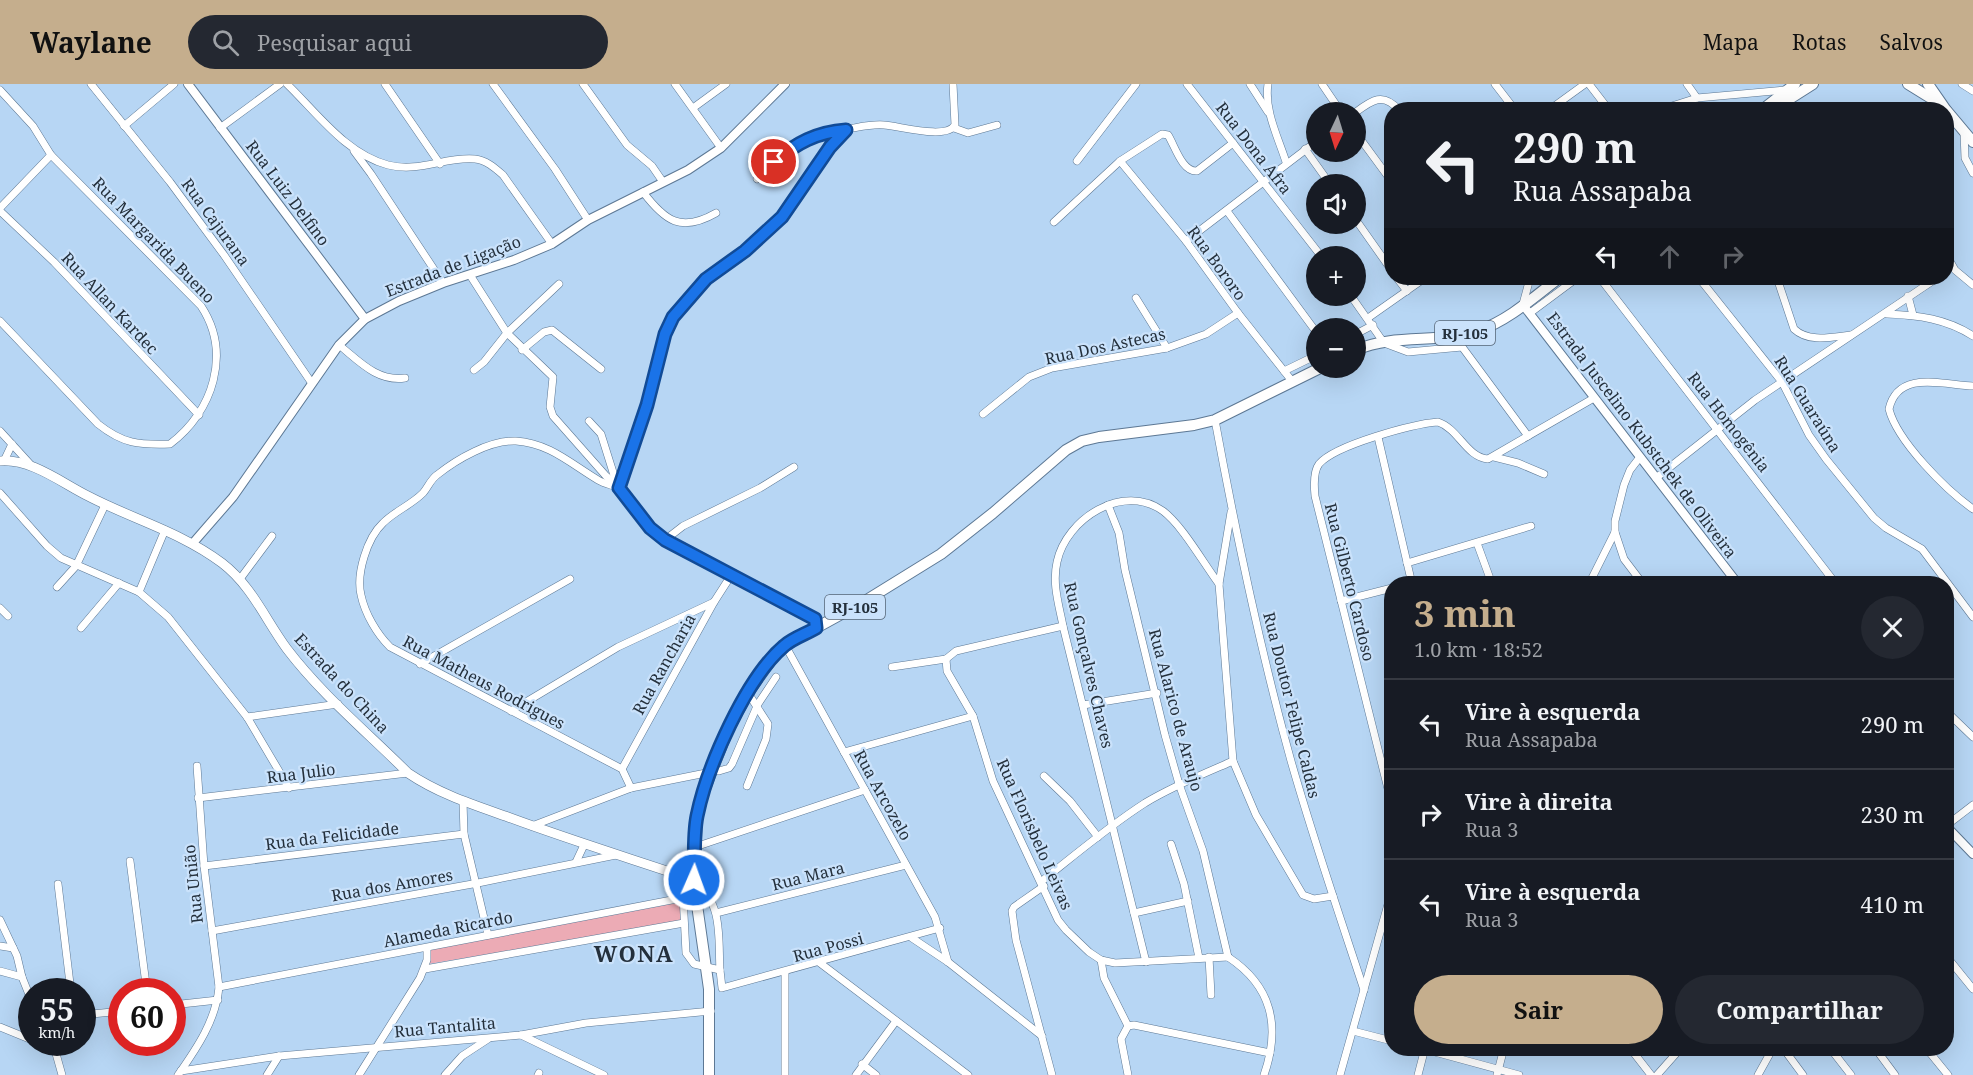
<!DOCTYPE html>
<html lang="pt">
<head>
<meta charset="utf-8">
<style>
	:root { --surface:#171b24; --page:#242831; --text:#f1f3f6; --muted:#9ea1a6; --line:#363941; --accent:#c5ae8d }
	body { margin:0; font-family:"Noto Serif",serif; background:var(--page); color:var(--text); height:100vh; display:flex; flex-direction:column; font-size:22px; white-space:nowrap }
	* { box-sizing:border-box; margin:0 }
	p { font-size:20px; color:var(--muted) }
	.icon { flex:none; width:33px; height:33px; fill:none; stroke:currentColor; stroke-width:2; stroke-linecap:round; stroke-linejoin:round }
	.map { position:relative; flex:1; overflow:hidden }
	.panel { position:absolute; left:1384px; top:492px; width:570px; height:480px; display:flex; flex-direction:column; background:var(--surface); border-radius:24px; box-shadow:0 6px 24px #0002 }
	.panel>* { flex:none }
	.guide { position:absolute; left:1384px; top:18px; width:570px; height:183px; border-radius:24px; box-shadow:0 6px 24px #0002; background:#171b24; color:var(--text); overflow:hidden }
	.needle { width:39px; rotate:184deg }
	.buttons { position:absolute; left:1306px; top:18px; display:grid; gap:12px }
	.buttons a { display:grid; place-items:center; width:60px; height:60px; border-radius:50%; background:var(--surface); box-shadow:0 6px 24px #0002; font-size:30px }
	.speed { position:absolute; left:18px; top:894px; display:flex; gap:12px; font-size:30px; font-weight:700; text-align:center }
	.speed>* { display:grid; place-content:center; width:78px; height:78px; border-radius:50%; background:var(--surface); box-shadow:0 6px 24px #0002; line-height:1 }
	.speed small { font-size:15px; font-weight:400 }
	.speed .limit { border:9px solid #d22; background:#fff; color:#111 }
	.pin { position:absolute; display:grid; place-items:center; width:51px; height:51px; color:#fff; margin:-26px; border:3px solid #fff; border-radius:50%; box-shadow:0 2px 6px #0007 }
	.me { position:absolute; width:66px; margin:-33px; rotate:2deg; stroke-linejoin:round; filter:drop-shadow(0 0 4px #0008) }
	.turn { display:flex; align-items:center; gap:21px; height:126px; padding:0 30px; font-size:27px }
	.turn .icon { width:78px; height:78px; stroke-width:2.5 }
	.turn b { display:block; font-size:42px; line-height:51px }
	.lanes { display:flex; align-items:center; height:57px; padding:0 30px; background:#0003; justify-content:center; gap:30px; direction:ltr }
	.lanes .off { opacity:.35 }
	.round { display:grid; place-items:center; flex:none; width:63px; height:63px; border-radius:32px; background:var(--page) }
	.head { display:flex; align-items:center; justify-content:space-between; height:102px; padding:0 30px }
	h1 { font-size:36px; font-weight:700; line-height:45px; color:var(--accent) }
	.cta { display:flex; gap:12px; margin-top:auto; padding:12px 30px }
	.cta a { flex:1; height:69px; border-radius:36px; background:var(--accent); color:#111; font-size:24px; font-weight:700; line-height:69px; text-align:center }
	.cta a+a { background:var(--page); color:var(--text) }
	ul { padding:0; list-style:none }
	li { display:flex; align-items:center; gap:18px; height:90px; padding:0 30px; border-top:2px solid var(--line) }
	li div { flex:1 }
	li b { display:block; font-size:22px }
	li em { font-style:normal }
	header { display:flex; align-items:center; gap:36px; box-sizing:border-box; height:84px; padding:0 30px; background:var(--accent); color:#111 }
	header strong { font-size:28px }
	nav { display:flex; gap:33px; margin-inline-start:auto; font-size:21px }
	.search { width:420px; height:54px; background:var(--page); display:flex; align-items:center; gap:15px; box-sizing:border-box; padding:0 21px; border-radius:33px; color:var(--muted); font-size:22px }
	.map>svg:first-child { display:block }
	.green { fill:#ecabb5 }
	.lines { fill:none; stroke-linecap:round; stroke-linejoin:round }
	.minor-casing { stroke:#5d7894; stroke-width:8 }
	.tertiary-casing { stroke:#5d7894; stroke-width:10 }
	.secondary-casing { stroke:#5d7894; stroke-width:10 }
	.primary-casing { stroke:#5d7894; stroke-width:12 }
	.minor { stroke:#fff; stroke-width:7 }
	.tertiary { stroke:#fff; stroke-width:8 }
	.secondary { stroke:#fff; stroke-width:9 }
	.primary { stroke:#fff; stroke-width:10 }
	.route-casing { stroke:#114b97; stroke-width:15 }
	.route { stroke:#1a73e8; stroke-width:10 }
	.labels { text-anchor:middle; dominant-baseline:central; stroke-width:4.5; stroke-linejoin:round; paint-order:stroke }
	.shield { fill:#cae2fb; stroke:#566575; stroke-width:1.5 }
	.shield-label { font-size:15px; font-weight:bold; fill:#24303c }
	.street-label { font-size:16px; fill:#24303c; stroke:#cae2fb }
	.district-label { font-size:22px; font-weight:bold; letter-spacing:1.5px; fill:#24303c; stroke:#cae2fb }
</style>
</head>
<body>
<header>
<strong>Waylane</strong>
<div class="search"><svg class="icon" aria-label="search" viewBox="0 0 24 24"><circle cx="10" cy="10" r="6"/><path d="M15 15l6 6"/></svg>Pesquisar aqui</div>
<nav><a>Mapa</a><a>Rotas</a><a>Salvos</a></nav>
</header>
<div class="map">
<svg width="1973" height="991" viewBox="0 0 1973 991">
	<rect width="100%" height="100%" fill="#b7d6f4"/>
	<path class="green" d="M 681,818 L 681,838 L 428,880 L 427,866 Z"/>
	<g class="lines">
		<defs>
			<g id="minor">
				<path d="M 91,0 L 170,98 L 224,171 L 311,298"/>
				<path d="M 287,0 C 317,29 346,70 388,81 C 420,89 446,72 475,75 C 486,76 495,84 503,91 L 552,160"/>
				<path d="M 385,0 L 440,80"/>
				<path d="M 493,0 L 555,85 L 588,136"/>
				<path d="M 583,0 L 627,61 L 652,82 L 663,98"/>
				<path d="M 675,0 L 721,64"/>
				<path d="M 1187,0 L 1321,172"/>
				<path d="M 1250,0 L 1268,28"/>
				<path d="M 1268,0 C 1264,26 1278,53 1286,78"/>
				<path d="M 1322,0 L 1341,28"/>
				<path d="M 1495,0 L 1515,26"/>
				<path d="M 1589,0 L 1609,26"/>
				<path d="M 1687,0 L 1697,14"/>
				<path d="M 1962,0 L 1973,7"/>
				<path d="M 0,6 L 33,42 L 51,71 L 201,222 C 232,269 213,328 170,360 C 139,361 123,360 98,340 L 0,237"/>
				<path d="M 693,24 L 726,0"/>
				<path d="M 1549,26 L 1585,0"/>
				<path d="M 1659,26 L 1697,14 L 1785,6"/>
				<path d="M 1356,28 C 1372,16 1383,8 1399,26"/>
				<path d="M 124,42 L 174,0"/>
				<path d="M 220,44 L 280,0"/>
				<path d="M 954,44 L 968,49 L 997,41"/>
				<path d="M 1964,48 L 1965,74 L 1973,89"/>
				<path d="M 1356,49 L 1392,98"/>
				<path d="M 1305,65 L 1330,100"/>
				<path d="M 354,67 L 371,90 L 443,199"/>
				<path d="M 1077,77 L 1136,0"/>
				<path d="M 1120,77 L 1186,157 L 1238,229 L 1292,297"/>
				<path d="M 757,95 C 775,75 798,54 825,48 C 832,46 840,47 848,45 C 860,43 871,40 884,41 C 900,42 946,56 955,41 L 953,0"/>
				<path d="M 643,108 C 665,137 681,149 716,129"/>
				<path d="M 0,124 L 51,71"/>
				<path d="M 0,127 L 54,178 L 199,331"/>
				<path d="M 1227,127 L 1317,249"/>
				<path d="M 1356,136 L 1392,187"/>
				<path d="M 1054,138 L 1120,77 L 1162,50 L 1168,51 C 1175,62 1182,88 1197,87 L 1233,59"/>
				<path d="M 1186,157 L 1317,57"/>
				<path d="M 1947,172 L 1955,186 L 1973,201"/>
				<path d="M 470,191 L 507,249 L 553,293 L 550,323 L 553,332 L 606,392 L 617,401"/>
				<path d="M 1397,194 L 1407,207"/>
				<path d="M 1600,194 L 1836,500"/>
				<path d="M 1699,194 L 1782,298 L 1809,351 L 1826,375 L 1874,434 L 1886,444 L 1922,465 L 1973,533"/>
				<path d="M 1777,194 L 1794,245 C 1809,259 1832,253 1851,251"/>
				<path d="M 1351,212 L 1384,259 L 1408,268 L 1462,263"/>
				<path d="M 1908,212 L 1913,231"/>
				<path d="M 1136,214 L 1167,264"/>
				<path d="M 1523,220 L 1530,194"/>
				<path d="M 1530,229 L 1577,194"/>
				<path d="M 1887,230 C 1918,231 1947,235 1973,252"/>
				<path d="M 1368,234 L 1425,194"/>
				<path d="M 1356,250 L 1373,241"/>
				<path d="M 1454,252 L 1528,352"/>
				<path d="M 339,261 C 359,277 377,298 405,294"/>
				<path d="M 522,266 L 544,248 L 552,246 L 601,285"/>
				<path d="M 474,286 L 484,278 L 507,249 L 559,200"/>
				<path d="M 1284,287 L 1317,271"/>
				<path d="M 1973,302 C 1944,301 1898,285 1889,325 C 1897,357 1946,406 1973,425"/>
				<path d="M 983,330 L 1029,293 L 1052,284 L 1167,264 L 1206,250 L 1238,229"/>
				<path d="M 1215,336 C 1236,450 1260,565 1291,677 C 1313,754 1339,830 1364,906"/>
				<path d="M 589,337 L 601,350 L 617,401 L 658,451 L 824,540"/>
				<path d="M 0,347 L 31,381"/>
				<path d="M 1378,353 L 1412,500"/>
				<path d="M 1494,373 L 1518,379 L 1544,390"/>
				<path d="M 4,377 L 12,360"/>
				<path d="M 1656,394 L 1755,316 L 1937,194"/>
				<path d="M 619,404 C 612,401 605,400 598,396 C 571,380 549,359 516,357 C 490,356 457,375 437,391 C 431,395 428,403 423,409 C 411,421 395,427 383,439 C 367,454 356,490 361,511 C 365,530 377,550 390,563 L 622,685 L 631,704"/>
				<path d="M 619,404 L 647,321 L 665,250 L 673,233 L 706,195 L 745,167 L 782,133 L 830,63 L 846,46"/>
				<path d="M 0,409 L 47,462 L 61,474 L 139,508 L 168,533 L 247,633 L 289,704"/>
				<path d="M 1108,421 L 1119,449 L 1125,486 L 1165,651 L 1179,700 L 1203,767 L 1228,873"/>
				<path d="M 1231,428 L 1219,500 L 1233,677 L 1256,731 L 1303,811 L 1314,815 L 1333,812"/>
				<path d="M 1615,448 L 1624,475 L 1643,500"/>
				<path d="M 665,456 L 683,442 L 760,404 L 794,383"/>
				<path d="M 1477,459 L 1492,500"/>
				<path d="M 1407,479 L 1531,442"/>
				<path d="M 240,495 L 272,452"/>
				<path d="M 1589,500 L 1615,448 L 1615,437 L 1624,401 L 1630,386 L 1640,373"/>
				<path d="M 57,503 L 76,482 L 105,421"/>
				<path d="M 139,508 L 165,446"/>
				<path d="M 1341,517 L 1392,504"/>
				<path d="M 0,524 L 8,532"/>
				<path d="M 81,544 L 119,499"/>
				<path d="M 785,561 L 935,833 L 948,878"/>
				<path d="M 946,575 L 947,587 L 973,632 L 993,697 L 1058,836 L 1066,846 L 1089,868 L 1101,876 L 1115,879 L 1228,873"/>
				<path d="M 420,580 L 570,495"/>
				<path d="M 892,583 L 946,575 L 956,567 L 1063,542"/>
				<path d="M 1083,621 L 1157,609"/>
				<path d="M 511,627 L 618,563 L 714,518"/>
				<path d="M 1947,628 L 1973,653"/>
				<path d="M 247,633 L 338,620"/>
				<path d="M 844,668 L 973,632"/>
				<path d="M 622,685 L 714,518 L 732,490"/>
				<path d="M 719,687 L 729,684 L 732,680 L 758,620 L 776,593"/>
				<path d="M 1044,692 L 1070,717 L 1098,753"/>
				<path d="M 747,702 L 766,655 L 768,640 L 748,609"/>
				<path d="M 198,714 L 408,689"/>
				<path d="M 463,717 L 464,750 L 488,851"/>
				<path d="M 1392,721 L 1315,412 C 1314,402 1313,388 1319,380 C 1335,361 1413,340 1438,338 C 1459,345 1466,373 1488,375 L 1594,314"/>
				<path d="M 1947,741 L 1973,721"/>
				<path d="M 532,742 L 631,704 L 711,688"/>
				<path d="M 1171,760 L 1184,800 L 1199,874"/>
				<path d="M 695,763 L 865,706"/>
				<path d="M 130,777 L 147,908"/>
				<path d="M 576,778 L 584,761"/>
				<path d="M 204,782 L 464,750"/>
				<path d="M 682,792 L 686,869 L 694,880 L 720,886 C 718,858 724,816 694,800"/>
				<path d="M 1042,797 C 1076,770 1109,742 1145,719 C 1173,702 1203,690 1233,677"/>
				<path d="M 58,800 L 71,908"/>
				<path d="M 1044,802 L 1014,823 L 1012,827 L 1016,856 L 1052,991"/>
				<path d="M 716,829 L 906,781"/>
				<path d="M 1134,829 L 1188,817"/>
				<path d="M 0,836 L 17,872 L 22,893 L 32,918"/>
				<path d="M 212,847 L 478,799 L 616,771"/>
				<path d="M 912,854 L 948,878 L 1042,952"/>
				<path d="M 0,862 L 13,864"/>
				<path d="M 1209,873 L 1211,911"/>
				<path d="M 1228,873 C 1272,902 1281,942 1264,991"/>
				<path d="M 1947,873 L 1973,905"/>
				<path d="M 1101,876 L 1104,894 L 1128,942 L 1121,955 L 1128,991"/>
				<path d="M 1146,878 L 1063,542 C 1059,521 1052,500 1057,478 C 1066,435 1123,398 1163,427 C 1182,441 1204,480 1219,500"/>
				<path d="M 820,879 L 968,991"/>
				<path d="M 425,885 L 684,839"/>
				<path d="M 720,886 L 722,904 L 940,844"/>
				<path d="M 0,887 L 22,893"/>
				<path d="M 219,903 L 682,814"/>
				<path d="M 172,921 L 218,916"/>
				<path d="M 82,931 L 122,927"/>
				<path d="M 1128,942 L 1134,941 L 1270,969"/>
				<path d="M 0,943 L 32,956"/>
				<path d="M 1353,947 L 1392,957"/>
				<path d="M 521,951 L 604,991"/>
				<path d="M 53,959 L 62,991"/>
				<path d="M 1420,964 L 1519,991"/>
				<path d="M 1630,964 L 1651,991"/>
				<path d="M 1783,964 L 1803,991"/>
				<path d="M 1830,964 L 1851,991"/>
				<path d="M 1875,964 L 1895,991"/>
				<path d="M 1926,964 L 1948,991"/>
				<path d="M 862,980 L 876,991"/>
				<path d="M 181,987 L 279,972 L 521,951 L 586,939 L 711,927"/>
				<path d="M 178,991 C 197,964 216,936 219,903 L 204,782 L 197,682"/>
				<path d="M 267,991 L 279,972"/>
				<path d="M 359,991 L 420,894 L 427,876 L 427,864"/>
				<path d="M 445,991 L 462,972 L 488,955"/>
				<path d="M 538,991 L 539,989"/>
				<path d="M 785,991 L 785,888"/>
				<path d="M 856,991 L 896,937"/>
				<path d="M 1340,991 L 1392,806"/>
				<path d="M 1418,991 L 1425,964"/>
				<path d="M 1497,991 L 1504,964"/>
				<path d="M 1657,991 L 1681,964"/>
				<path d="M 1758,991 L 1773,964"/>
			</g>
			<g id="tertiary">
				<path d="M 188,0 L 365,235"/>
				<path d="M 1523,221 L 1738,500"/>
				<path d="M 193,459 L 233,413 L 339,261 L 365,235 L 399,217 L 443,199 L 514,176 L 552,160 L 588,136 L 688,86 L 721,64 L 785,0"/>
				<path d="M 1947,743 L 1973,770"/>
			</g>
			<path id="secondary" d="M 0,377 C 30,374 62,399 88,412 C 132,435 181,448 222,479 C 252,502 265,535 287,565 C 322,611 368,649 408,689 C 439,710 474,721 508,733 C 570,756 632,775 694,796"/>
			<g id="primary">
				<path d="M 1908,0 L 1929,13 L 1936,14"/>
				<path d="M 1928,0 L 1946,26"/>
				<path d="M 1762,26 L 1795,0"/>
				<path d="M 1778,26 L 1791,14 L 1813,0"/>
				<path d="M 1947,27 L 1973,58"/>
				<path d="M 1356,266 C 1395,249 1439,260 1478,247 C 1509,236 1534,213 1559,194"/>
				<path d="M 709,991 L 709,905 L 694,800 L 697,733 L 704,707 L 728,646 L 748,609 L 772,575 L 785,561 L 865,517 L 941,470 L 993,429 L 1066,366 L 1082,357 L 1099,353 L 1194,341 L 1215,336 L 1320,284"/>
			</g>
		</defs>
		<use href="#minor" class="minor-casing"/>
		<use href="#tertiary" class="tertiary-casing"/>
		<use href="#secondary" class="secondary-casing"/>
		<use href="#primary" class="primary-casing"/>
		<use href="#minor" class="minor"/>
		<use href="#tertiary" class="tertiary"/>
		<use href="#secondary" class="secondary"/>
		<use href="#primary" class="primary"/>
	</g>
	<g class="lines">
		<defs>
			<path id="route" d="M 694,796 C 695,775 693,752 697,732 C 707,683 746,594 784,562 C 793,554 806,550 816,544 L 815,535 L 665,456 L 650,444 L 619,404 L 647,321 L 665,250 L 673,233 L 706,195 L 745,167 L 782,133 L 830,63 L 846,46 C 817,48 796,59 774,78"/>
		</defs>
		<use href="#route" class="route-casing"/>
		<use href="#route" class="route"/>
	</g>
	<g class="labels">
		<g class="shield">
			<rect x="1435" y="237" width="60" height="24" rx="4.5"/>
			<rect x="825" y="511" width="60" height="24" rx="4.5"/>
		</g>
		<g class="shield-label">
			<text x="1465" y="249">RJ-105</text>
			<text x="855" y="523">RJ-105</text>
		</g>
		<g class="street-label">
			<text transform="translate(1254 64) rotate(52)">Rua Dona Afra</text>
			<text transform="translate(288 109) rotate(53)">Rua Luiz Delfino</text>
			<text transform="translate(216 138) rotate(54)">Rua Cajurana</text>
			<text transform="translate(154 156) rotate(46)">Rua Margarida Bueno</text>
			<text transform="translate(1217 179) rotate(54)">Rua Bororo</text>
			<text transform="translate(453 182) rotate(-21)">Estrada de Ligação</text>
			<text transform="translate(110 219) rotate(47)">Rua Allan Kardec</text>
			<text transform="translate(1105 262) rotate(-12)">Rua Dos Astecas</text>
			<text transform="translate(1808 320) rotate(58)">Rua Guaraúna</text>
			<text transform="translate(1729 338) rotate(52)">Rua Homogênia</text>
			<text transform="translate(1642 351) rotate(53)">Estrada Juscelino Kubstchek de Oliveira</text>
			<text transform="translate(1350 498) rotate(76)">Rua Gilberto Cardoso</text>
			<text transform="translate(664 580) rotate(-61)">Rua Rancharia</text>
			<text transform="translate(1089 581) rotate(77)">Rua Gonçalves Chaves</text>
			<text transform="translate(484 598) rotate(28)">Rua Matheus Rodrigues</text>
			<text transform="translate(342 599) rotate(47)">Estrada do China</text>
			<text transform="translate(1292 621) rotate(76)">Rua Doutor Felipe Caldas</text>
			<text transform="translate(1176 626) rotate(75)">Rua Alarico de Araujo</text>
			<text transform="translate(301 689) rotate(-7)">Rua Julio</text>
			<text transform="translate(883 711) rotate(61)">Rua Arcozelo</text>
			<text transform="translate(1035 750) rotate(66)">Rua Florisbelo Leivas</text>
			<text transform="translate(332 752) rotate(-7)">Rua da Felicidade</text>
			<text transform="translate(808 792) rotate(-14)">Rua Mara</text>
			<text transform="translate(193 800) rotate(-96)">Rua União</text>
			<text transform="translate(392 801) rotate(-10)">Rua dos Amores</text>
			<text transform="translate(448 845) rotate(-11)">Alameda Ricardo</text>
			<text transform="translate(828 863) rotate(-15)">Rua Possi</text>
			<text transform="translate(445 943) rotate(-5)">Rua Tantalita</text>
		</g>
		<g class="district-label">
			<text x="634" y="869">WONA</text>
		</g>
	</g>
</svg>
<div class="buttons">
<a><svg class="needle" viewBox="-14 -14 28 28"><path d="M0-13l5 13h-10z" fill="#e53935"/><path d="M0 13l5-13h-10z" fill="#9ea1a6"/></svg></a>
<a><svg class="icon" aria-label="sound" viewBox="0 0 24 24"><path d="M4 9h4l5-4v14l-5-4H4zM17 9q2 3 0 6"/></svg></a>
<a>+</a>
<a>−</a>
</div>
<div class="speed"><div>55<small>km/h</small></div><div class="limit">60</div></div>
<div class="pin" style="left:774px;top:78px;background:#d93025"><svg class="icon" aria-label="arrive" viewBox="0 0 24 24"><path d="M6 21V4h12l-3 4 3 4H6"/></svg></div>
<svg class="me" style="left:694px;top:796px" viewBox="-20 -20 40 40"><circle r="17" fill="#1a73e8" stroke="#fff" stroke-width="3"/><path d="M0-11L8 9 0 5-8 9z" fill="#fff"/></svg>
<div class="guide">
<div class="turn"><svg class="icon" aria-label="left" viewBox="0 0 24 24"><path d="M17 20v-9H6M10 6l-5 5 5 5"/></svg><div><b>290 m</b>Rua Assapaba</div></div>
<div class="lanes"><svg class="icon" aria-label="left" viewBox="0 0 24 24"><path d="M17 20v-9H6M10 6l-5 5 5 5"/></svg><svg class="icon off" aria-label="ahead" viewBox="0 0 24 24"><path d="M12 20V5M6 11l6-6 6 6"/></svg><svg class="icon off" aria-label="right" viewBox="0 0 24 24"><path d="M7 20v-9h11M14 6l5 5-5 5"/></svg></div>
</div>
<section class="panel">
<div class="head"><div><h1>3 min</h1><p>1.0 km · 18:52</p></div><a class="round"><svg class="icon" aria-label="close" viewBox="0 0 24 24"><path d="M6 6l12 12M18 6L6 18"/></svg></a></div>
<ul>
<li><svg class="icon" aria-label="left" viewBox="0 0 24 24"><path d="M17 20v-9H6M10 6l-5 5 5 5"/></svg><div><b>Vire à esquerda</b><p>Rua Assapaba</p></div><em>290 m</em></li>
<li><svg class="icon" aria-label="right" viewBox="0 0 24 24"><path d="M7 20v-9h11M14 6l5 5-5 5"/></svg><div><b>Vire à direita</b><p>Rua 3</p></div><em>230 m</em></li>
<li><svg class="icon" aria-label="left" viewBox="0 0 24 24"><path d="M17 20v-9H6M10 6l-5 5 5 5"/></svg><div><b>Vire à esquerda</b><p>Rua 3</p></div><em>410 m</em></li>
</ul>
<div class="cta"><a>Sair</a><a>Compartilhar</a></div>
</section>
</div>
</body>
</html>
